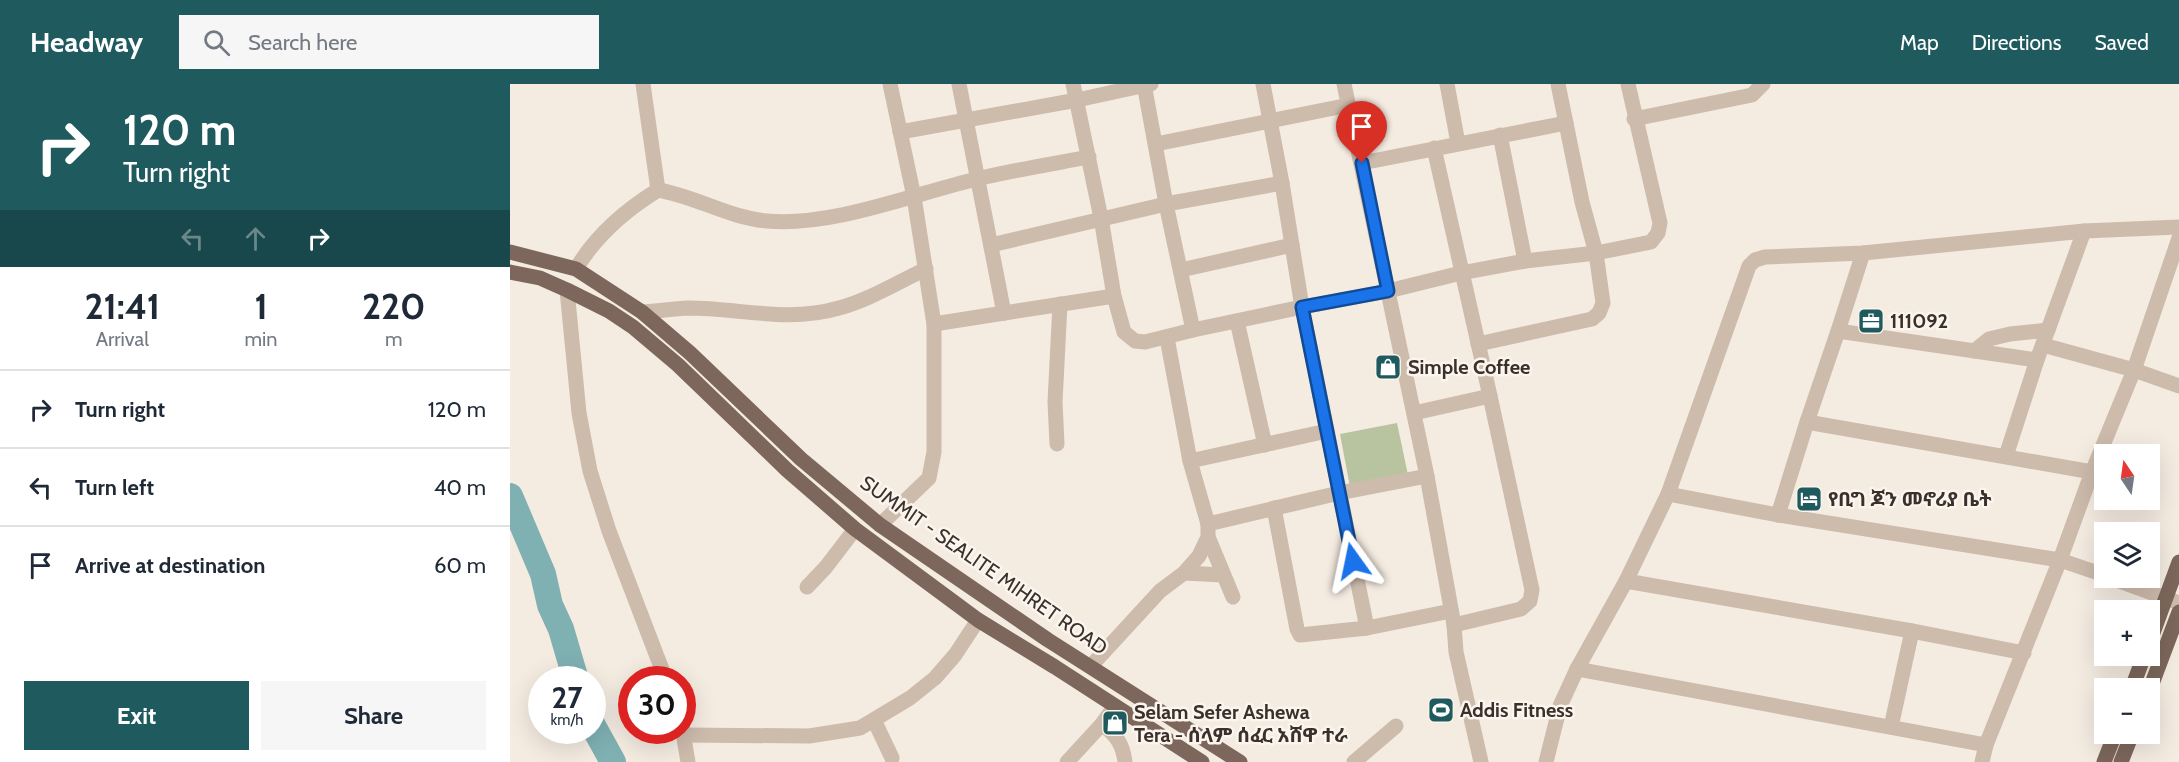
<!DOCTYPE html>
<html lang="en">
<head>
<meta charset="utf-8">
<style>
	:root { --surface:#fff; --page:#f6f6f7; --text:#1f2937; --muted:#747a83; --line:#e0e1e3; --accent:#1f5a5e }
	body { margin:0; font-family:Cabin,"Noto Sans Ethiopic",sans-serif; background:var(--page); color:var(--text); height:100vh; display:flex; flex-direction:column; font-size:22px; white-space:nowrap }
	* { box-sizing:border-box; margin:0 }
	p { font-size:20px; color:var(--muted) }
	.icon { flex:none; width:33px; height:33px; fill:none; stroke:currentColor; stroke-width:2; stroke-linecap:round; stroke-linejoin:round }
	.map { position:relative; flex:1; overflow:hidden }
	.drawer { display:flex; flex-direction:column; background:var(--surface); width:510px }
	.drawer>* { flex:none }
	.top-card { background:#1f5a5e; color:#fff; overflow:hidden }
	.needle { width:39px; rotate:347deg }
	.controls { position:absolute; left:1584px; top:360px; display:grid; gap:12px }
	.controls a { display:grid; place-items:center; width:66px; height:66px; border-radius:0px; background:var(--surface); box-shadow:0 6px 24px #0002; font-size:30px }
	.speed { position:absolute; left:18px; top:582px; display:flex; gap:12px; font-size:30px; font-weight:700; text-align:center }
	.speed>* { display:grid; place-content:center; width:78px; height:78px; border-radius:50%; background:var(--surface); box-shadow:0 6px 24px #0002; line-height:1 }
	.speed small { font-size:15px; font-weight:400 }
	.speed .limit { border:9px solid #d22; background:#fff; color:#111 }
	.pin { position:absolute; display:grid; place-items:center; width:51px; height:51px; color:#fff; margin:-62px -26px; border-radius:50% 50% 50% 0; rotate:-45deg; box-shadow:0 0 6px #0007 }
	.pin .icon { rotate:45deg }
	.me { position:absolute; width:66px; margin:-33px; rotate:348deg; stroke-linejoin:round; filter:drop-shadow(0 0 4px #0008) }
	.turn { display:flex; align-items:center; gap:21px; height:126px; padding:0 24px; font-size:27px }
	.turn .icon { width:78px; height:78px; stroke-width:2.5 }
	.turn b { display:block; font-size:42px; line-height:51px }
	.lanes { display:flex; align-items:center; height:57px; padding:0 24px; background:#0003; justify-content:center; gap:30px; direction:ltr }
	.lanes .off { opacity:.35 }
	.eta { display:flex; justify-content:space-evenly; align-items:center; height:102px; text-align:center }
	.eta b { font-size:36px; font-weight:800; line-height:42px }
	.button { display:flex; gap:12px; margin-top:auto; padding:12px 24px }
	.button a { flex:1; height:69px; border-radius:0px; background:var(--accent); color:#fff; font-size:24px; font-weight:800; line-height:69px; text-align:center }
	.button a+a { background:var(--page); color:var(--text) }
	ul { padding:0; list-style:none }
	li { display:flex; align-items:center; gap:18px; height:78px; padding:0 24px; border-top:2px solid var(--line) }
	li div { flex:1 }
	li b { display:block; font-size:22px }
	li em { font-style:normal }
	header { display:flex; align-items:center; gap:36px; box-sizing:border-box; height:84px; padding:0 30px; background:var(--accent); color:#fff }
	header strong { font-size:28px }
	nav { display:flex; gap:33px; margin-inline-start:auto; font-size:21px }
	.search { width:420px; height:54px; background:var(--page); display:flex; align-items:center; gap:15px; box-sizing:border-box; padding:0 21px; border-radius:0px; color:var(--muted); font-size:22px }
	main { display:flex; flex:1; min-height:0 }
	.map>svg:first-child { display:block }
	.green { fill:#b8c4a0 }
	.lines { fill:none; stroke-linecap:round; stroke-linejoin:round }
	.river { stroke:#7fb0b2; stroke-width:26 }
	.minor { stroke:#cdbbac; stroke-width:15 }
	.major { stroke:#7d675c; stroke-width:15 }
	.route-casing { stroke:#114b97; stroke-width:15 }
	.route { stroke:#1a73e8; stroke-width:10 }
	.labels { text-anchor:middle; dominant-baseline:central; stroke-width:5; stroke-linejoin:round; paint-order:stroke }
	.poi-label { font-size:20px; font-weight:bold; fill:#3b302b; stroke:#fbf5ee; text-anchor:start }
	.street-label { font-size:20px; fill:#3b302b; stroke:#fbf5ee }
</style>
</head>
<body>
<header>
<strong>Headway</strong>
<div class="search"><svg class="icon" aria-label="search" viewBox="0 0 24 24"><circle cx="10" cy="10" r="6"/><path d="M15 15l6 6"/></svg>Search here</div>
<nav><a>Map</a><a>Directions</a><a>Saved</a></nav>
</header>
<main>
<section class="drawer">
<div class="top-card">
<div class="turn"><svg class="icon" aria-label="right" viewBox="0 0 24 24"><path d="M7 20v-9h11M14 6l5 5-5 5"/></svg><div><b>120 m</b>Turn right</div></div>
<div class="lanes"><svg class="icon off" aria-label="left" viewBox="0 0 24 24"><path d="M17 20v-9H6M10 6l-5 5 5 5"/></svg><svg class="icon off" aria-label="ahead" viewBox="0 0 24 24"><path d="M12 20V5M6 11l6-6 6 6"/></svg><svg class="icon" aria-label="right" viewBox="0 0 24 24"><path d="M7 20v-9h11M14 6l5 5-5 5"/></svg></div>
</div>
<div class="eta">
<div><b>21:41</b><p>Arrival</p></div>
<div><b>1</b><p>min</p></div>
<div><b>220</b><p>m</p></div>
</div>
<ul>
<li><svg class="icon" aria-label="right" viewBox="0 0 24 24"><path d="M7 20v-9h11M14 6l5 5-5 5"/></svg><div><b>Turn right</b></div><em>120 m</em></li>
<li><svg class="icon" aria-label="left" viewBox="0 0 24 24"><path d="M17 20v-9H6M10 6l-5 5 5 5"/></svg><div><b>Turn left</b></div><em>40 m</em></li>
<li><svg class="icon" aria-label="arrive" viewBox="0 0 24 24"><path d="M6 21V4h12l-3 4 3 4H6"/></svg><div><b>Arrive at destination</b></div><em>60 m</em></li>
</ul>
<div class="button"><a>Exit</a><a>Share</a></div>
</section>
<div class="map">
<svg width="1669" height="678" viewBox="0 0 1669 678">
	<rect width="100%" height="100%" fill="#f4ebe1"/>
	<path class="green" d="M 887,339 L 898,391 L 840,403 L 830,350 Z"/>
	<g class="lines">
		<g class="river">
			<path d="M 0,412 L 33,490 L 40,521 L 51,545 L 66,596"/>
			<path d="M 82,640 L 103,678"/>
		</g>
		<g class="minor">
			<path d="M 449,0 L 494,229 L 604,212"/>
			<path d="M 563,0 L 591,134 L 604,212 L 614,248 L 625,257 L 635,258 L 683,246"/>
			<path d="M 634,0 L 656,120 L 683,246 L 792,223 L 878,207 L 951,189 L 1015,177 L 1086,169 L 1141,158 L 1148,149 L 1150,139 L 1118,0"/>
			<path d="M 753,0 L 772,99 L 792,223 L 857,544 L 790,551 L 787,545 L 764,424"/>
			<path d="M 834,0 L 917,392 L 944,541 L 946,568 L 971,678"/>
			<path d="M 937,0 L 948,59"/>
			<path d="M 1124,35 L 1242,11 L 1253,0"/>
			<path d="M 390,48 L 567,16 L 641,0"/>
			<path d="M 990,51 L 1015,177"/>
			<path d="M 646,60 L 839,21"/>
			<path d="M 924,64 L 980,312 L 1022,506 L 1020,517 L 1011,525 L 944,541"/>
			<path d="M 852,79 L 1056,39"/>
			<path d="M 148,106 C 185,112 219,134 257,137 C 322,143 403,110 467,95 C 504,86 542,80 579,73"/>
			<path d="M 481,161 L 656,120 L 772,99"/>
			<path d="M 66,185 C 86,151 114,127 148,106 L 133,0"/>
			<path d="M 671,186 L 782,161"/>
			<path d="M 57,206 L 69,329 L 80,387 L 99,447 L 156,596"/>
			<path d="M 132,228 C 147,227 163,225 178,224 C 229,224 278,239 329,224 C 359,216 388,198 416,185"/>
			<path d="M 727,237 L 755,361"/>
			<path d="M 424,240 L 494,229"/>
			<path d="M 1328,247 L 1353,169"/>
			<path d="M 657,254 L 680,377 L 698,440 L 829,409 L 917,392"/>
			<path d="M 968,260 L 1082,235 L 1089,229 L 1093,219 L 1086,169 L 1072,118 L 1048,0"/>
			<path d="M 1533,261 L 1624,286 L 1669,302"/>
			<path d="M 1464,267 L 1479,255 L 1500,250 L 1538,246"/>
			<path d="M 904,329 L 980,312"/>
			<path d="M 1297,338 L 1582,388"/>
			<path d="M 547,360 L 545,318 L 550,220"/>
			<path d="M 1496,372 L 1527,276 L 1574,147"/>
			<path d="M 680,377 L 817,347"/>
			<path d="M 1158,410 L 1268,431 L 1550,476 L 1594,491"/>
			<path d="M 1268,431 L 1297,338 L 1328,247 L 1527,276"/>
			<path d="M 370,441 L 419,394 L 424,368 L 424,240 L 404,113 L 380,0"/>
			<path d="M 698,453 L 723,513"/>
			<path d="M 674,489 L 713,491"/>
			<path d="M 1601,494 L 1669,519"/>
			<path d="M 1116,497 L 1402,547 L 1514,569"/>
			<path d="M 297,503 L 316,483 L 345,445"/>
			<path d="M 857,544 L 941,527"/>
			<path d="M 581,582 L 650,507 L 674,489 L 689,472 L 698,453 L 698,440"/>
			<path d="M 1067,585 L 1116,497 L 1158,410 L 1239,182 L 1245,176 L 1255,173 L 1353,169 L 1574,147 L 1669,143"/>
			<path d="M 364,636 L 382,674"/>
			<path d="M 592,640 C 606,651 613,660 615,678"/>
			<path d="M 172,643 L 178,678"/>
			<path d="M 1381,643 L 1402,547"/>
			<path d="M 175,651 L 299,652 L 350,644 L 400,614 L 425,594 L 445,571 L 468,536"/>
			<path d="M 557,678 L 592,640 L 604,623"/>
			<path d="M 844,678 L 886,642"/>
			<path d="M 1036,678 L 1050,622 L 1067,585 L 1476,661"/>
			<path d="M 1472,678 L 1476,661 L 1550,476 L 1582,388 L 1624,286 L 1669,154"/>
		</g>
		<g class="major">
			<path d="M 0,168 L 66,185 L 132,228 L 180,269 L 291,375 L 370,441 L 538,556 L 730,678"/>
			<path d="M 0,188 L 30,194 L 57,206 L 99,227 L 123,243 L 168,281 L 277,386 L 345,445 L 468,536 L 545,583 L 692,678"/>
			<path d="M 1640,557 L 1669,478"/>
			<path d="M 1622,604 L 1634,572"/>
			<path d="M 1640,605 L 1669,528"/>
			<path d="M 1594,678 L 1605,650"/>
			<path d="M 1611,678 L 1622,650"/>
		</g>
	</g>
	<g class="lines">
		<defs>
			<path id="route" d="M 843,477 L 792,223 L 878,207 L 852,79"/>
		</defs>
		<use href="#route" class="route-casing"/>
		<use href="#route" class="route"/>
	</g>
	<defs>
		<symbol id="office-square" viewBox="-11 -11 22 22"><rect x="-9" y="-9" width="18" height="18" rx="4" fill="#1f5a5e" stroke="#fbf5ee"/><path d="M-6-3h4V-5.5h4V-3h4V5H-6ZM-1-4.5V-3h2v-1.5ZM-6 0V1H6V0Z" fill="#fff"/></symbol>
		<symbol id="shop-square" viewBox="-11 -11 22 22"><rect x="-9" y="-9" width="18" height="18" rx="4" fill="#1f5a5e" stroke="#fbf5ee"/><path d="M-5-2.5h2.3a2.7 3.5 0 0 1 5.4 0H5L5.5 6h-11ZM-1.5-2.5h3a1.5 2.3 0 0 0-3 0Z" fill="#fff"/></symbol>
		<symbol id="hotel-square" viewBox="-11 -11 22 22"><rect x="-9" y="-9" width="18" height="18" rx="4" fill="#1f5a5e" stroke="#fbf5ee"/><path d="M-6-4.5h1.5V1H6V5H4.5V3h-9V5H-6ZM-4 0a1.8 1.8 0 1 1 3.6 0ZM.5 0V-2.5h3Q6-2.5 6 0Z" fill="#fff"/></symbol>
		<symbol id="stadium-square" viewBox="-11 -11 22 22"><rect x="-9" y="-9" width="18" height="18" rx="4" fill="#1f5a5e" stroke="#fbf5ee"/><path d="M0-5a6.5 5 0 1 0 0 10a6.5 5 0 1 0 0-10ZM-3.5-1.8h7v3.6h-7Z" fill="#fff"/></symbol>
	</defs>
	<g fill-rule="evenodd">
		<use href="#office-square" x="1346" y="222" width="30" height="30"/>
		<use href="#shop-square" x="863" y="268" width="30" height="30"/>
		<use href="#hotel-square" x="1284" y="400" width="30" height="30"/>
		<use href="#stadium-square" x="916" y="611" width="30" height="30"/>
		<use href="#shop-square" x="590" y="624" width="30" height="30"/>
	</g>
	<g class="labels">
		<g class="poi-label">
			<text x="1380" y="237">111092</text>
			<text x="898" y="283">Simple Coffee</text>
			<text x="1318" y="415">የቢግ ጆን መኖሪያ ቤት</text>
			<text x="950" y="626">Addis Fitness</text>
			<text x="624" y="628">Selam Sefer Ashewa<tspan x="624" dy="23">Tera - ሰላም ሰፈር አሸዋ ተራ</tspan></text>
		</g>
		<g class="street-label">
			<text transform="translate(474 481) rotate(35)">SUMMIT - SEALITE MIHRET ROAD</text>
		</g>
	</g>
</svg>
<div class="controls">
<a><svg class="needle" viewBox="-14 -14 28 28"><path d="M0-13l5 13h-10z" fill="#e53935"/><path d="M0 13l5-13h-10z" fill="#747a83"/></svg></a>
<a><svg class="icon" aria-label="layers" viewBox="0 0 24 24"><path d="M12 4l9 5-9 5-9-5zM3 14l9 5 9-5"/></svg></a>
<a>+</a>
<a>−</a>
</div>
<div class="speed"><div>27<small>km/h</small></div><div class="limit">30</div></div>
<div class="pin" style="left:852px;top:79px;background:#d93025"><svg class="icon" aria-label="arrive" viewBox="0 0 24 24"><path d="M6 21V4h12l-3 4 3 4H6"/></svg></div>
<svg class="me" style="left:843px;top:477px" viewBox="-20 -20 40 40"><path d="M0-17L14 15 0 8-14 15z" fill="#1a73e8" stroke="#fff" stroke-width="4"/></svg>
</div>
</main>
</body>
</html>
